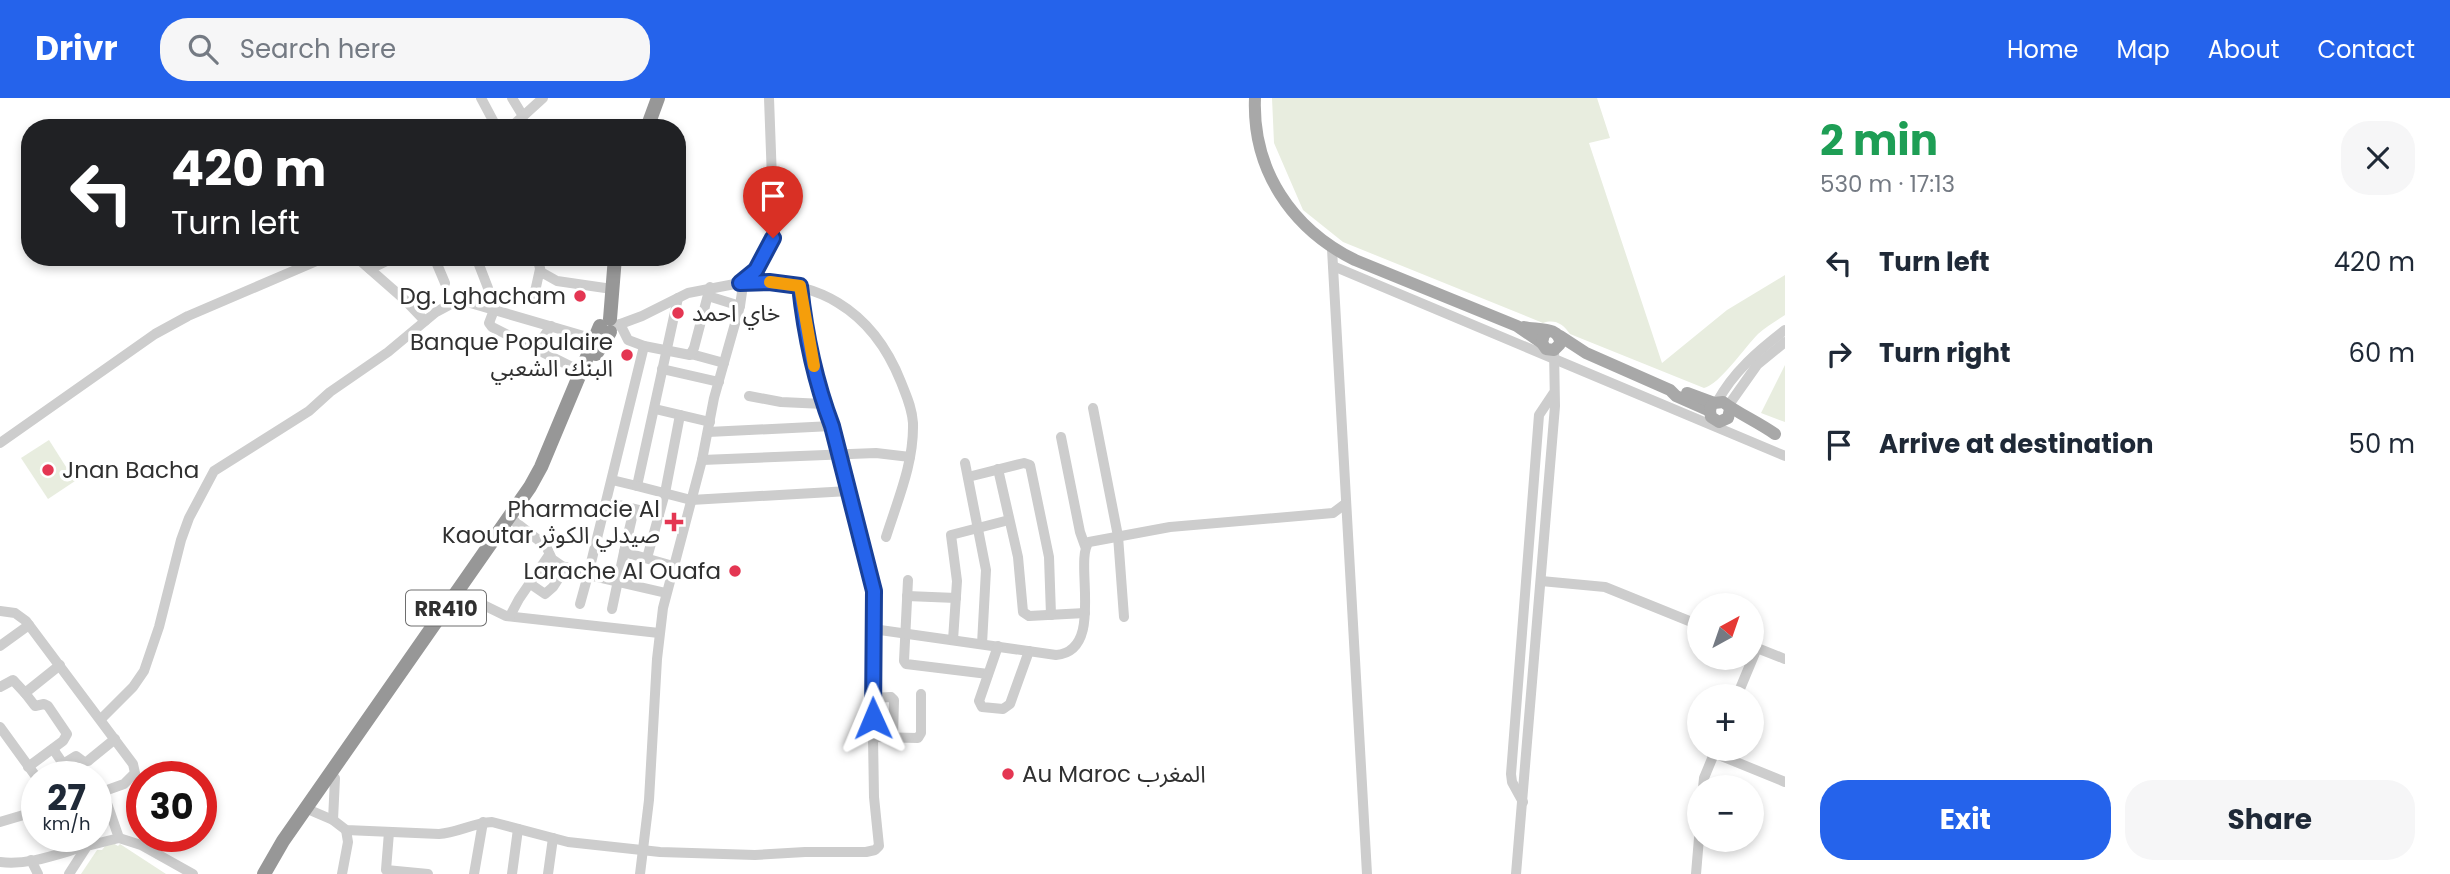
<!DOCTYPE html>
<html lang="en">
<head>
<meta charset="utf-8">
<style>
	:root { --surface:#fff; --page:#f6f6f7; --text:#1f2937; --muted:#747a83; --accent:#2563eb }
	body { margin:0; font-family:Poppins,"Noto Sans Arabic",sans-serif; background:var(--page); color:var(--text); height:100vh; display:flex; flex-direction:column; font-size:26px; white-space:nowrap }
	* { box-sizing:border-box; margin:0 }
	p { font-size:23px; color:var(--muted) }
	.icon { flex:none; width:38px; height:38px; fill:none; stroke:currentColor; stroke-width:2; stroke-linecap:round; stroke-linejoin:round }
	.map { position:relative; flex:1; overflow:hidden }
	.details { display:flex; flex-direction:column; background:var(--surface); width:665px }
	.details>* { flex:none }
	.top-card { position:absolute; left:21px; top:21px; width:665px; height:147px; border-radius:28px; box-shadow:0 4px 10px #0003; background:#202124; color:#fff; overflow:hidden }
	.needle { width:46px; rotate:40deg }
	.buttons { position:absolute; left:1687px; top:495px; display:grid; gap:14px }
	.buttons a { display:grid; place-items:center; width:77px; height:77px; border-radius:50%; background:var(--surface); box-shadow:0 4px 10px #0003; font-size:35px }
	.speed { position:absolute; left:21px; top:663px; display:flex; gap:14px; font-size:35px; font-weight:700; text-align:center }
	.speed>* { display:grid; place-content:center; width:91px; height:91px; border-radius:50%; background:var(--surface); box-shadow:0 4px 10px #0003; line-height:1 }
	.speed small { font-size:18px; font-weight:400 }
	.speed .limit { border:10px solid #d22; background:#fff; color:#111 }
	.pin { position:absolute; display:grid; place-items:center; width:60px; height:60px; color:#fff; margin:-72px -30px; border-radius:50% 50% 50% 0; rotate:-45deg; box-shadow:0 0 7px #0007 }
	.pin .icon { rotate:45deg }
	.me { position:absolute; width:77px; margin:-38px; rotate:359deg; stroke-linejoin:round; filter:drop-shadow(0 0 5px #0008) }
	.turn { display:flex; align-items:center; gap:24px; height:147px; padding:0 35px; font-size:32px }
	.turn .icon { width:91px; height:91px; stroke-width:2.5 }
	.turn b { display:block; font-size:49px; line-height:60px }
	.round { display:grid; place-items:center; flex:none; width:74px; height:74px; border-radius:28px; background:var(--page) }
	.headline { display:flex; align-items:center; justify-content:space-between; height:119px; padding:0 35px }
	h1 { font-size:42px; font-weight:700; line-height:52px; color:#1e9e55 }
	.cta { display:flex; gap:14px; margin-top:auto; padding:14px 35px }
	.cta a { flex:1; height:80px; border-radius:28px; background:var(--accent); color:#fff; font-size:28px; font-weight:700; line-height:80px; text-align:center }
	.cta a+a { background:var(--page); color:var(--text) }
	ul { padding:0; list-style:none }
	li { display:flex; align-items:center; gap:21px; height:91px; padding:0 35px }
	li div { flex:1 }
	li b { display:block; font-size:26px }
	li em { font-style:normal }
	header { display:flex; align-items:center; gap:42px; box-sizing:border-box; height:98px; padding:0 35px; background:var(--accent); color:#fff }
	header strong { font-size:33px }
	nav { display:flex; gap:38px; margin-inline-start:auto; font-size:24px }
	.search { width:490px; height:63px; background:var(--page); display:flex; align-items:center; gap:18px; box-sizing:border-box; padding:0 24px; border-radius:28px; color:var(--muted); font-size:26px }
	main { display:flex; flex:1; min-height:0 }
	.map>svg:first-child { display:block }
	.green { fill:#e8eddf }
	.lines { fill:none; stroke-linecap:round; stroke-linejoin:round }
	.minor { stroke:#cdcdcd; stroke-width:10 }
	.major { stroke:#a8a8a8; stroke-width:12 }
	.highway { stroke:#979797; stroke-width:14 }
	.route-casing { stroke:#184099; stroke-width:18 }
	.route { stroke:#2563eb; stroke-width:12 }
	.slow { stroke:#f59e0b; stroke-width:12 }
	.poi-dot { fill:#e43652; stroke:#fff; stroke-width:2.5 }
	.labels { text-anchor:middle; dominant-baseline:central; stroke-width:7; stroke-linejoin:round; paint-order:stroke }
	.shield { fill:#fff; stroke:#6e6e6e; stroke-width:2 }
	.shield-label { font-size:21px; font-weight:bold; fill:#303030 }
	.poi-label { font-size:23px; fill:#303030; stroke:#fff; text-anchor:end }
</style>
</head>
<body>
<header>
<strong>Drivr</strong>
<div class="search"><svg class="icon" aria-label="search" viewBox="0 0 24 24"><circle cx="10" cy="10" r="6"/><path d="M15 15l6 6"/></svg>Search here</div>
<nav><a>Home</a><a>Map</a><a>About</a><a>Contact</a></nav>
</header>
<main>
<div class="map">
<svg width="1785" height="776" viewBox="0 0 1785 776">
	<rect width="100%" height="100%" fill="#fff"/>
	<g class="green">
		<path d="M 1272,0 L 1597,0 L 1610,40 L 1589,45 L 1662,265 L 1727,212 L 1785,177 L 1785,217 C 1776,223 1766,229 1758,236 C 1745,249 1719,287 1704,290 L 1570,236 C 1563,226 1555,221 1543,225 L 1343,144 L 1303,112 L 1274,45 Z"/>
		<path d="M 1785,267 L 1785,324 L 1761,315 Z"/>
		<path d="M 49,342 L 75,383 L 48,401 L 21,360 Z"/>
		<path d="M 113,745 L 118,748 L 120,746 L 166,776 L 81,776 L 97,752 L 102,752 L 106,747 Z"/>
	</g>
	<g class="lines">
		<g class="minor">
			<path d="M 481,0 L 497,30"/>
			<path d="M 512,0 L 523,18"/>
			<path d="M 510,30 L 543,0"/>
			<path d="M 1332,151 L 1367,776"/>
			<path d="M 356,159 L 405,202 L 425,223"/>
			<path d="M 434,159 L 445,185"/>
			<path d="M 476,159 L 488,190"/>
			<path d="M 537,159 L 541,174 L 557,183 L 612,191"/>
			<path d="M 1333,168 L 1785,358"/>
			<path d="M 370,171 L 395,159"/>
			<path d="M 534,198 L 540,171"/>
			<path d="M 708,198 L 740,208"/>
			<path d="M 494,212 L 489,225 L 492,229 L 582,274"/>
			<path d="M 620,226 L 628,242 L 644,248"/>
			<path d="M 615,228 L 642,218 L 688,195 L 740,185 L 756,172 L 774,136 L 769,0"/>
			<path d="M 536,250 L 551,228"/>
			<path d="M 691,256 L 724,265"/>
			<path d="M 662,271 L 719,284"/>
			<path d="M 749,298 L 781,304 L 824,306"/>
			<path d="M 1717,304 C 1734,273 1758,253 1785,232"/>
			<path d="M 1728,308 L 1757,267 L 1785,244"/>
			<path d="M 1093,310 L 1118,438 L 1124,519"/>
			<path d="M 655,311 L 710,324"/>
			<path d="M 708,334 L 832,328"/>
			<path d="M 1061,339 L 1080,434 L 1085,448"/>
			<path d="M 0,345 L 155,236 L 188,218 L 326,159"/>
			<path d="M 702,362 L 876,355 L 910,359"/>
			<path d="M 965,365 L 986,472 L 982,546"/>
			<path d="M 998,371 L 1018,459 L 1023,514 L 1029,518 L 1085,515"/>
			<path d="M 968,379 L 1024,365 L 1030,367 L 1049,459 L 1051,517"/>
			<path d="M 612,382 L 637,388 L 678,200"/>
			<path d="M 637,388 L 691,402 L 849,393"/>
			<path d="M 607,404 L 659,417"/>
			<path d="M 514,423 L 546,448 L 552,461 L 562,468 L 588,477 L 644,248 L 690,257 L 694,250 L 710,189"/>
			<path d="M 624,454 L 634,411"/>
			<path d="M 647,460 L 665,395 L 680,317"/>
			<path d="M 908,482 L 904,563 L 906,566 L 988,576"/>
			<path d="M 1541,483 L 1605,489 L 1699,527"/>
			<path d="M 529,485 L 545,496 L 553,489 L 566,469"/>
			<path d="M 463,497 L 506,518 L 659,535"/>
			<path d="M 907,498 L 956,500"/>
			<path d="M 580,506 L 588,477 L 666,495"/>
			<path d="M 612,511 L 624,454 L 673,468"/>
			<path d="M 0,513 L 15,515 L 26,523 L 133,666 L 135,675 L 124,686 L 96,696"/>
			<path d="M 510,518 L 519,501 L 549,457"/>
			<path d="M 873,531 L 1056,557 C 1106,553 1073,462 1089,444 L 1170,429 L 1333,415 L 1345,406"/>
			<path d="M 953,542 L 957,483 L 951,437 L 1009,422"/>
			<path d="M 0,548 L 29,527"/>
			<path d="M 998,548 L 979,603 L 982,609 L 1003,611 L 1010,606 L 1029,553"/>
			<path d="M 1752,548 L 1785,561"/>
			<path d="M 0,589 L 13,582 L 25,595 L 60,567"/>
			<path d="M 25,595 L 35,608 L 44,606 L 48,608 L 67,636 L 63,643 L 28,669"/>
			<path d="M 1737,598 L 1757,550"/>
			<path d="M 873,600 L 891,599 L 894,602 L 893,640"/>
			<path d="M 101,621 L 133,589 L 144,573 L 159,529 L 181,442 L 189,420 L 214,373 L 309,313 L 330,294 L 388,254 L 436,214 L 451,206 L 467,204 L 594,241"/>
			<path d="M 0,629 L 37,680"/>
			<path d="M 873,639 L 918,640 L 921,635 L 921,596"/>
			<path d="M 53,651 L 72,679"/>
			<path d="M 1714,655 L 1785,684"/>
			<path d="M 63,666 L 76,658 L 84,664 L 88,663 L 115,641"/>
			<path d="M 1703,690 L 1704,680 L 1716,651"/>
			<path d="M 1523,704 L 1512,684 L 1511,676 L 1539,317 L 1553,296"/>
			<path d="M 312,713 L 333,722 L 346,732 L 439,736 C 457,735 473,725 492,724 L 568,744 L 660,754 L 755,757 L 805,754 L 866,754 L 875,752 L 879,748 L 874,699 L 872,579 L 875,499 L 832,328 L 811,255 L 800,188"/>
			<path d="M 333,722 L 335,680"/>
			<path d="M 0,724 L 37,713"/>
			<path d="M 389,734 L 386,772 L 428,776"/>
			<path d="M 119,740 L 141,747 L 193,776"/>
			<path d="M 31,762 L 38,776"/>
			<path d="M 0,764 C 29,768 60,755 87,748"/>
			<path d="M 69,776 L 87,748 L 119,740 L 103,694"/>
			<path d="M 342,776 L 348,744 L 346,732"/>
			<path d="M 474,776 L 483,724"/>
			<path d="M 512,776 L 518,731"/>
			<path d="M 548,776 L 553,740"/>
			<path d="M 640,776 L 649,702 L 657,561 L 663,510 L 702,362 L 714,300 L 740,208 L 742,194 L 740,185 C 816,179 872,211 901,284 C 906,297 912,309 913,325 C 914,365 898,401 886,439"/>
			<path d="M 1516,776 L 1555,308 L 1554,252"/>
			<path d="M 1696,776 L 1699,740"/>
		</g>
		<g class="major">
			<path d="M 1255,0 C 1252,72 1292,131 1355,162 L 1517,228 L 1542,245"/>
			<path d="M 1524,229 C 1538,232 1561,228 1560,246 L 1554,252 L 1546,251 L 1542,245 L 1544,236 L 1549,233"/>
			<path d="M 1560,238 L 1586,255 L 1670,292 L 1676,298 L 1710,313"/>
			<path d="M 1687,295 L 1714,305 L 1723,304 C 1739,316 1758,324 1775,336"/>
			<path d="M 1711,308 L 1710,313 L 1711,319 L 1719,324 L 1728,320 L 1730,311"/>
		</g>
		<g class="highway">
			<path d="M 647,30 L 658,0"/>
			<path d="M 610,221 L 615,159"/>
			<path d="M 596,256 L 610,234"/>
			<path d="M 264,776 L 283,743 L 530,389 L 541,369 L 600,228"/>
		</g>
	</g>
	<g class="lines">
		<defs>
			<path id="route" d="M 773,140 L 756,172 L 740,185 L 769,184 L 800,188 C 805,235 815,283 832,328 L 874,493 L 873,620"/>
		</defs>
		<use href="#route" class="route-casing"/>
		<use href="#route" class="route"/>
		<path class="slow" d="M 770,184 L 800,188 L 814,268"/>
	</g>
	<g class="poi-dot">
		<circle cx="580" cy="198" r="7"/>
		<circle cx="678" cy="215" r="7"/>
		<circle cx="627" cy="257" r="7"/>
		<circle cx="48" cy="372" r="7"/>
		<path d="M670.5 413.5h7v7h7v7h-7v7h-7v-7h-7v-7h7z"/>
		<circle cx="735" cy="473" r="7"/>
		<circle cx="1008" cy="676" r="7"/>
	</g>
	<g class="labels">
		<rect class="shield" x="406" y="492.5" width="80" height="35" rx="5"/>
		<g class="shield-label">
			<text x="446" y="510">RR410</text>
		</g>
		<g class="poi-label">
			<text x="566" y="198">Dg. Lghacham</text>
			<text x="692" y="215" text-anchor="start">خاي احمد</text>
			<text x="613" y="244">Banque Populaire<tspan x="613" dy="26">البنك الشعبي</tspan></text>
			<text x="62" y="372" text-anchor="start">Jnan Bacha</text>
			<text x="660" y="411">Pharmacie Al<tspan x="660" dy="26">Kaoutar صيدلي الكوثر</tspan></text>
			<text x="721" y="473">Larache Al Ouafa</text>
			<text x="1022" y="676" text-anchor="start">Au Maroc المغرب</text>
		</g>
	</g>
</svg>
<div class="buttons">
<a><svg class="needle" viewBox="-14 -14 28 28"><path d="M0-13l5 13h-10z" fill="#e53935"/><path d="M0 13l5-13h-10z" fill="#747a83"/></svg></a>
<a>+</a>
<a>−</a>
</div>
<div class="speed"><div>27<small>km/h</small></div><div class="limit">30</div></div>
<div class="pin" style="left:773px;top:140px;background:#d93025"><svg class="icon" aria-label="arrive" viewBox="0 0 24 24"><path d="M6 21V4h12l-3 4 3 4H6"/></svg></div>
<svg class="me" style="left:873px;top:620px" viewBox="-20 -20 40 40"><path d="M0-17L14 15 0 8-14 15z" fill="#2563eb" stroke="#fff" stroke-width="4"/></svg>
<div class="top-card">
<div class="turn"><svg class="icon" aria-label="left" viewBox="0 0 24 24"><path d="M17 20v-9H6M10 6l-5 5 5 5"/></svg><div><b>420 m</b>Turn left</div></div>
</div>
</div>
<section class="details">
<div class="headline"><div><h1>2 min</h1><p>530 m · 17:13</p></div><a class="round"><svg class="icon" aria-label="close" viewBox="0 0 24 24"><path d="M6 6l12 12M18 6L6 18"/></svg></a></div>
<ul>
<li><svg class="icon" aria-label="left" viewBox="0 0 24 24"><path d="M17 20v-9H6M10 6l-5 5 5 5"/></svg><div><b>Turn left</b></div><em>420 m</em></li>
<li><svg class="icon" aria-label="right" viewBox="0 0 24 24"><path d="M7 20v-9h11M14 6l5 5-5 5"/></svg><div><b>Turn right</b></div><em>60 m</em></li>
<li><svg class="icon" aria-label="arrive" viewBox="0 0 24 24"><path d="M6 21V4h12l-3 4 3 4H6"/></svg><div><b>Arrive at destination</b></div><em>50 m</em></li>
</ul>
<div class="cta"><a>Exit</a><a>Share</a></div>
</section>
</main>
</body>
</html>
